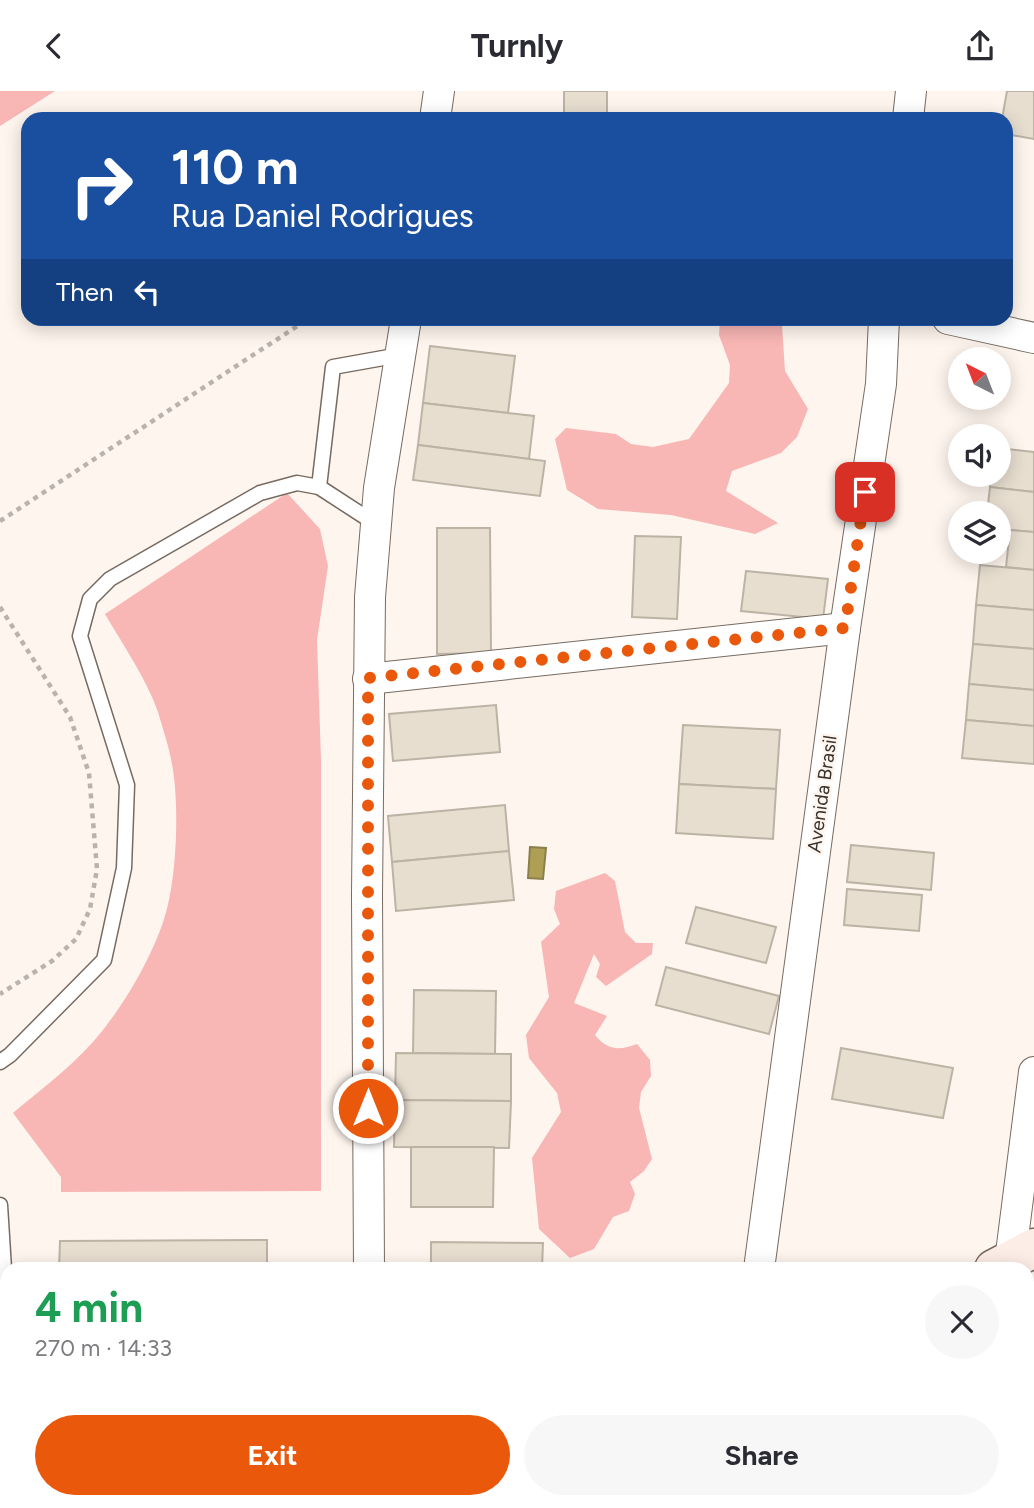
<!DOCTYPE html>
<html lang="en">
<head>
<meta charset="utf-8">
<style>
	:root { --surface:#fff; --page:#f7f7f7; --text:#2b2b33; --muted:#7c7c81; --accent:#ea580c }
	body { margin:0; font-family:Figtree,sans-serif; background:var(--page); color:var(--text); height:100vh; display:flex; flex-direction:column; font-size:26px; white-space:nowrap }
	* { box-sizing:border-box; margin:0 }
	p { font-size:23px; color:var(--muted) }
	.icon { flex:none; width:38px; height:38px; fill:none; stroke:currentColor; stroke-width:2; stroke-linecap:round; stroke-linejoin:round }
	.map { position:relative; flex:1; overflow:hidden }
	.side { position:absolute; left:0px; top:1171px; width:1034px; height:247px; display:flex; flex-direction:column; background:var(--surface); border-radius:21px 21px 0 0; box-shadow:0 4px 18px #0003 }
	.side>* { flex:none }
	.guide { position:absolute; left:21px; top:21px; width:992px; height:214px; border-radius:21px; box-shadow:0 4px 18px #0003; background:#1a4fa0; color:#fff; overflow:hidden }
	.needle { width:46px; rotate:318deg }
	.controls { position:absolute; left:948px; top:256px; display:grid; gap:14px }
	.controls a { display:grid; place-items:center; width:63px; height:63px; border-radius:50%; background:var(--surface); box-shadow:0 4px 18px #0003; font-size:35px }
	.pin { position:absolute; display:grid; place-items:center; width:60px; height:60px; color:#fff; margin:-30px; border-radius:14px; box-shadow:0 4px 10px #0006 }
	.me { position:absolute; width:77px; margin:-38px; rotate:0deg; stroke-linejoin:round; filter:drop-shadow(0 0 5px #0008) }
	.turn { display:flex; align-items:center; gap:24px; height:147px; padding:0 35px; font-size:32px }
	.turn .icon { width:91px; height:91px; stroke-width:2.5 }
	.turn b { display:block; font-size:49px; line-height:60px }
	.then { display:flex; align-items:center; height:66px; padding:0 35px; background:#0003; gap:14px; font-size:26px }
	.round { display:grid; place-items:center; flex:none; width:74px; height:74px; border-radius:37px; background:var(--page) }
	.summary { display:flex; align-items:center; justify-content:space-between; height:119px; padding:0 35px }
	h1 { font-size:42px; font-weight:700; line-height:52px; color:#1e9e55 }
	.action { display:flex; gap:14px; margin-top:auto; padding:14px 35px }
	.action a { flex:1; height:80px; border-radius:42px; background:var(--accent); color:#fff; font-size:28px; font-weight:700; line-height:80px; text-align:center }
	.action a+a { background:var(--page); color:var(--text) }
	header { display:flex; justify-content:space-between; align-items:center; height:91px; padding:0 35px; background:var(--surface); font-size:32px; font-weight:700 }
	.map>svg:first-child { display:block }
	.green { fill:#f8b6b4 }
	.water { fill:#ae9f55; stroke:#8b7f4a; stroke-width:2 }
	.building { fill:#e7ded0; stroke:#bcb3a5; stroke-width:2 }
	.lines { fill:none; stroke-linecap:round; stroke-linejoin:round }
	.lane-casing { stroke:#776b61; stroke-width:17 }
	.street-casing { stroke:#776b61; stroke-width:32 }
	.secondary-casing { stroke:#776b61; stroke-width:41 }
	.path { stroke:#bab2ac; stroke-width:4.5; stroke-dasharray:5 5; stroke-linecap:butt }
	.lane { stroke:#fff; stroke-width:14 }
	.street { stroke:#fff; stroke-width:30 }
	.secondary { stroke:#fdede7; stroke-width:38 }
	.route { stroke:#ea580c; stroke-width:12; stroke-dasharray:0 21.6 }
	.labels { text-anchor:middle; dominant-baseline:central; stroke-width:5; stroke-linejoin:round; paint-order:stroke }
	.street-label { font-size:19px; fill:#39332f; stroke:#fef5ee }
</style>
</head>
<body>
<header><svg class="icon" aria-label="back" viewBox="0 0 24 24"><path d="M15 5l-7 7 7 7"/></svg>Turnly<svg class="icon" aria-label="share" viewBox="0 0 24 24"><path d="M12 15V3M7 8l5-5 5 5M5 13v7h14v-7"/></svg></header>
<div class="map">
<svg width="1034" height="1417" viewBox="0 0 1034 1417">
	<rect width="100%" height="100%" fill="#fef5ee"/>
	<g class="green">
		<path d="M 0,0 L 55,0 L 0,35 Z"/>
		<path d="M 720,228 L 751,228 L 782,234 L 785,280 L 808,318 L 797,346 L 781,362 L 732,380 L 726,400 L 778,432 L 755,443 L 671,424 L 598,418 L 567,399 L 555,348 L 566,337 L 616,343 L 631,353 L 653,356 L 689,348 L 729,292 L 730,274 L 719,244 Z"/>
		<path d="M 287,402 L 320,438 L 328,475 L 317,549 L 321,669 L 321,1100 L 61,1101 L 61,1086 L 13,1022 C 44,996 78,971 103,939 C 127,908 147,874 161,837 C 177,797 180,716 172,673 C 169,656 163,638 158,621 C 146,587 123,554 105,523 Z"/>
		<path d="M 605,782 L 615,790 L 625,841 L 636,852 L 653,852 L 652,863 L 606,895 L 596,886 L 600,873 L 594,863 L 574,912 L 607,925 L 595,944 C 607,959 619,960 637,953 L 650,969 L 651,985 L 641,1001 L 639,1017 L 652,1068 L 644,1080 L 630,1091 L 635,1103 L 629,1120 L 613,1126 L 594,1158 L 570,1167 L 539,1138 L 532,1067 L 561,1021 L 557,1002 L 529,967 L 526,944 L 549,906 L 541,851 L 560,833 L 554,818 L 556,800 Z"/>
	</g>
	<g class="water">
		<path d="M 530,756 L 546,757 L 543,788 L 528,787 Z"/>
		<path d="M 0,1338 L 7,1345 L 7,1410 L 78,1411 L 85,1417 L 0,1417 Z"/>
	</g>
	<g class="building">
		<rect x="564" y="0" width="43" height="28"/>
		<path d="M 1007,0 L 1034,0 L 1034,48 L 1006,43 L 1006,28 L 1002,28 Z"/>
		<path d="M 430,255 L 515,265 L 508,322 L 423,312 Z"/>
		<path d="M 423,312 L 534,325 L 529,368 L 418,354 Z"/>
		<path d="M 418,354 L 545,370 L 540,405 L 413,389 Z"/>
		<path d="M 999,357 L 1034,361 L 1034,401 L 990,396 L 991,383 L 999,383 Z"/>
		<path d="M 990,396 L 1034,401 L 1034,441 L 999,438 L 999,422 L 987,422 Z"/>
		<path d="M 437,437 L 490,437 L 491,562 L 437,563 Z"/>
		<path d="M 1010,439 L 1034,441 L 1034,479 L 1006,476 Z"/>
		<path d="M 635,445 L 681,446 L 677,528 L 632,526 Z"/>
		<path d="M 980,474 L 1034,479 L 1034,519 L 976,514 Z"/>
		<path d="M 746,480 L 828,488 L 823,528 L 741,520 Z"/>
		<path d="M 976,514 L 1034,519 L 1034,558 L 973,553 Z"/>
		<path d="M 973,553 L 1034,558 L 1034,599 L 969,593 Z"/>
		<path d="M 969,593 L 1034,599 L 1034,635 L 966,629 Z"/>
		<path d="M 496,614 L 500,661 L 393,670 L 389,623 Z"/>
		<path d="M 966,629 L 1034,635 L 1034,673 L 962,667 Z"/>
		<path d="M 683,634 L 780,639 L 776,698 L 679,693 Z"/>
		<path d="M 679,693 L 776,698 L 773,748 L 676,742 Z"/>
		<path d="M 505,714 L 509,760 L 392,771 L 388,725 Z"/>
		<path d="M 851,754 L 934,762 L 931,799 L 847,791 Z"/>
		<path d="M 509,760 L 514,809 L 396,820 L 392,771 Z"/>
		<path d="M 847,798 L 922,804 L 919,840 L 844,834 Z"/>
		<path d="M 696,816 L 776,836 L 766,872 L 686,852 Z"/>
		<path d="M 666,876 L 779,905 L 769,943 L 656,914 Z"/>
		<path d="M 414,899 L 496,900 L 495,963 L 413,962 Z"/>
		<path d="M 841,957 L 953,977 L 943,1027 L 832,1008 Z"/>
		<path d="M 396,962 L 511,963 L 511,1010 L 395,1009 Z"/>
		<path d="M 395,1009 L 511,1010 L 509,1057 L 394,1056 Z"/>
		<path d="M 411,1056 L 494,1056 L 493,1116 L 411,1116 Z"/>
		<path d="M 267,1149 L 267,1172 L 284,1172 L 284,1178 L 59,1178 L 60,1150 Z"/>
		<path d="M 431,1151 L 543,1152 L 542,1178 L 431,1178 Z"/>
		<rect x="629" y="1410" width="50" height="7"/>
	</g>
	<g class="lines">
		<defs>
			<g id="lane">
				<path d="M 376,433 L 319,396 L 333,276 L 400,264"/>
				<path d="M 0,971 L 10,964 L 104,869 L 124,777 L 127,694 L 80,545 L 90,508 L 110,488 L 260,402 L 297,392 L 319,396"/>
				<path d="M 0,1114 L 7,1225 L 0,1234"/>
			</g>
			<g id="street">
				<path d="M 435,28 L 439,0"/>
				<path d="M 908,28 L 911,0"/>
				<path d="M 948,228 L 1034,247"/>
				<path d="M 368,588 L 845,537"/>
				<path d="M 369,1178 L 367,804 L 370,506 L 379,397 L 406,228"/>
				<path d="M 759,1178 L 845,537 L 881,293 L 884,228"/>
				<path d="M 1009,1178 L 1034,981"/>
				<path d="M 371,1410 L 371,1417"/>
				<path d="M 731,1417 L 732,1410"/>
				<path d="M 972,1417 L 973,1410"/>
			</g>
			<g id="secondary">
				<path d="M 994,1178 L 1034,1157"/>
				<path d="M 474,1417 L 490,1410"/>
			</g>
		</defs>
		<use href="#lane" class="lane-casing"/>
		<use href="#street" class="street-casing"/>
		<use href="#secondary" class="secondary-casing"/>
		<g class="path">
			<path d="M 0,430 L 308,228"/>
			<path d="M 0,516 L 70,626 L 89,682 L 97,778 L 90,818 L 76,848 L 52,870 L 0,903"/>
		</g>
		<use href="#lane" class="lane"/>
		<use href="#street" class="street"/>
		<use href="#secondary" class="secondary"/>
	</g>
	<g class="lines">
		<path class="route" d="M 368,1017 L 368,587 L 845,537 L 865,401"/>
	</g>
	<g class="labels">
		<g class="street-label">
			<text transform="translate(822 703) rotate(-82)">Avenida Brasil</text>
		</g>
	</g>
</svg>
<div class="controls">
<a><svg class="needle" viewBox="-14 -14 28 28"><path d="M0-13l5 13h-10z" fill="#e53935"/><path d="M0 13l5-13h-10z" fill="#7c7c81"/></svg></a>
<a><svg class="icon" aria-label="sound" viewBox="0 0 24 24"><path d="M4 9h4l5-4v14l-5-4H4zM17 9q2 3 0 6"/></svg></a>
<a><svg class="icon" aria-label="layers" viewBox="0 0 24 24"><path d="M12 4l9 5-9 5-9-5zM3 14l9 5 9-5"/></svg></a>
</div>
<div class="pin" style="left:865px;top:401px;background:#d93025"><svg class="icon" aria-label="arrive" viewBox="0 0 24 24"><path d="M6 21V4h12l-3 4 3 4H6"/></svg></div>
<svg class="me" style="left:368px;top:1017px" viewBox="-20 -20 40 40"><circle r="17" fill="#ea580c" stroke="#fff" stroke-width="3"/><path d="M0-11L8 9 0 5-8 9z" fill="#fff"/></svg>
<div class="guide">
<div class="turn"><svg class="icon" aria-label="right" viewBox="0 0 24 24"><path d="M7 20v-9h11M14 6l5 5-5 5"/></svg><div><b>110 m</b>Rua Daniel Rodrigues</div></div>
<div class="then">Then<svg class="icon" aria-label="left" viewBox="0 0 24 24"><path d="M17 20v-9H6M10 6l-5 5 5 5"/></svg></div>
</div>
<section class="side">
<div class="summary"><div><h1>4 min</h1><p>270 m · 14:33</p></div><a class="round"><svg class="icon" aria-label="close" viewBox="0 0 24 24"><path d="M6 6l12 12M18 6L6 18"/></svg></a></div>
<div class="action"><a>Exit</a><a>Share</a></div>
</section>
</div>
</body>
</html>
